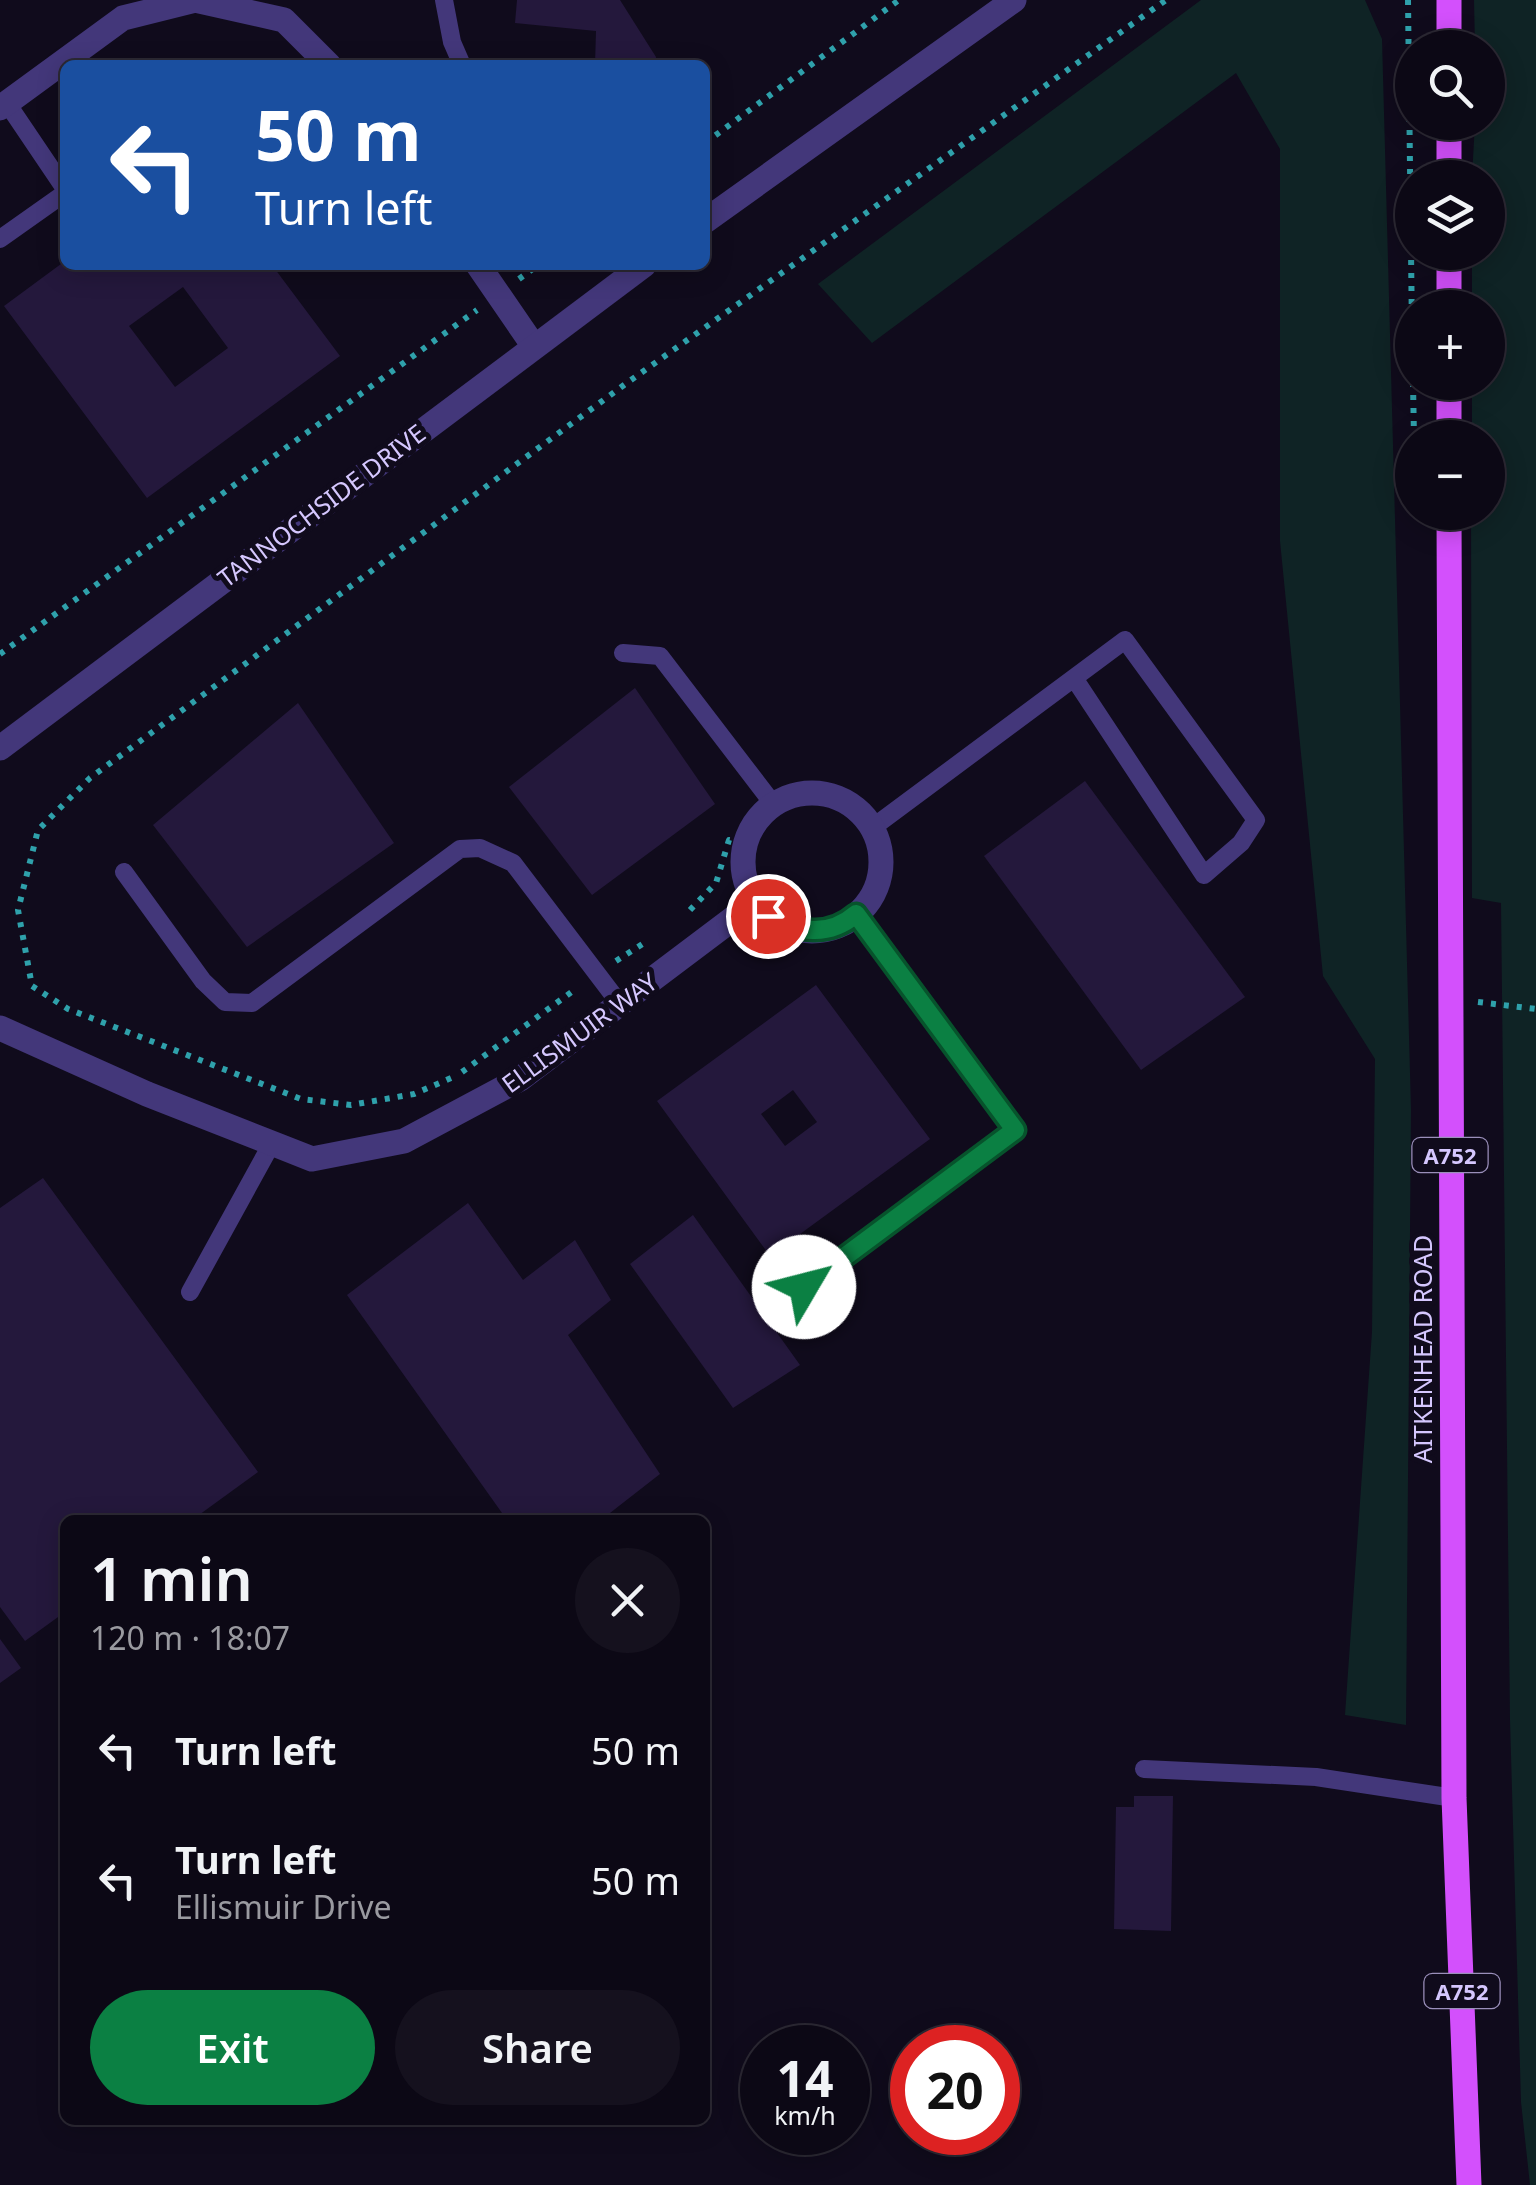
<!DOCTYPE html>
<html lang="en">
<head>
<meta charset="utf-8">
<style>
	:root { --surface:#0c0815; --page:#15111e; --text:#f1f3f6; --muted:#9a9aa0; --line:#2c2934; --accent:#0b8043 }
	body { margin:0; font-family:"Noto Sans",sans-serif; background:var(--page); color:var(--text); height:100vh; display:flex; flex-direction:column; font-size:38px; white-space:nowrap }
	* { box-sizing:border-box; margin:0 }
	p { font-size:32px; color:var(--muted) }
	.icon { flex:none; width:55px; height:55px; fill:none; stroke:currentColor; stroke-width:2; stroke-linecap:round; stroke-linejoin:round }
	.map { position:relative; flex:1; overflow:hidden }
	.details { position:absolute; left:60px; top:1515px; width:650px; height:610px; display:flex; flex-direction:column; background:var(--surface); border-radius:15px; box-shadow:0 5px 25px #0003,0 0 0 2px var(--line) }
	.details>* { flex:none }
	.hud { position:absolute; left:60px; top:60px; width:650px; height:210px; border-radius:15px; box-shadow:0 5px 25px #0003,0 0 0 2px var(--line); background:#1a4fa0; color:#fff; overflow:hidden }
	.tools { position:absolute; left:1395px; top:30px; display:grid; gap:20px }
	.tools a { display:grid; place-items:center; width:110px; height:110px; border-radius:50%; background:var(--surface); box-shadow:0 5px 25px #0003,0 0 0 2px var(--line); font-size:50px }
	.speed { position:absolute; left:740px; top:2025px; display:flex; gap:20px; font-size:50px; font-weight:700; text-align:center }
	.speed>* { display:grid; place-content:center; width:130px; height:130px; border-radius:50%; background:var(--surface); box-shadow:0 5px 25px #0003,0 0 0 2px var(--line); line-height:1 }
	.speed small { font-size:25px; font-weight:400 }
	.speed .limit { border:15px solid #d22; background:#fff; color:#111 }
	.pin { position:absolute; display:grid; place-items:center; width:85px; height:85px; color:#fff; margin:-42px; border:5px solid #fff; border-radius:50%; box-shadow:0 2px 10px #0007 }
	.me { position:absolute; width:110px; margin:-55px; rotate:53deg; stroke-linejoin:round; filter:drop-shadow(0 0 8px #0008) }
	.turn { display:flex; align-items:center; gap:35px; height:210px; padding:0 30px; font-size:45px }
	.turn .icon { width:130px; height:130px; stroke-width:2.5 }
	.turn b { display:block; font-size:70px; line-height:85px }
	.round { display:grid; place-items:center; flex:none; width:105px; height:105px; border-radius:52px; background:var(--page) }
	.summary { display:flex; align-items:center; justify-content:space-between; height:170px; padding:0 30px }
	h1 { font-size:60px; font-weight:600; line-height:75px }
	.action { display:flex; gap:20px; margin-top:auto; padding:20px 30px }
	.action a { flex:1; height:115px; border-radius:60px; background:var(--accent); color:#fff; font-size:40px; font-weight:600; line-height:115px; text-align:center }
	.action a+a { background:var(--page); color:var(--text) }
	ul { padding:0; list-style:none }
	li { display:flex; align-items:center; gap:30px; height:130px; padding:0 30px }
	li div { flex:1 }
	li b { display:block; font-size:38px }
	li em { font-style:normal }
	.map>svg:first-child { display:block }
	.green { fill:#0f2325 }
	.building { fill:#24183c; fill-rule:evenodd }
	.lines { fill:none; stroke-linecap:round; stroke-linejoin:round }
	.path { stroke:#2fa1ab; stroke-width:6; stroke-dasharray:5 8; stroke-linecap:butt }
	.service { stroke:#43377a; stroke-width:18 }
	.minor { stroke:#43377a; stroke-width:25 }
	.tertiary { stroke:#43377a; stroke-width:25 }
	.primary { stroke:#d350fc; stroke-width:25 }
	.route-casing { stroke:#07532c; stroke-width:25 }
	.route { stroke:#0b8043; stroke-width:18 }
	.labels { text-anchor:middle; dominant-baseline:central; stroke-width:10; stroke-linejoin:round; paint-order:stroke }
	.shield { fill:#100b1c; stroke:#9a8fba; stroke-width:2.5 }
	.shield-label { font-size:22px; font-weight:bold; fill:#d5c7fe }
	.street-label { font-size:25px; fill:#d5c7fe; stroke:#100b1c }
</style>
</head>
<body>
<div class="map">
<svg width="1536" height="2185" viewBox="0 0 1536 2185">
	<rect width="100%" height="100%" fill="#100b1c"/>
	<g class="green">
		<path d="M 1201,0 L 1365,0 L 1382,39 L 1411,1110 L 1406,1725 L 1345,1715 L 1372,1332 L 1375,1059 L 1323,976 L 1280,541 L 1280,149 L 1236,73 L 872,343 L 818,284 Z"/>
		<path d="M 1474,0 L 1536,0 L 1536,2185 L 1530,2185 L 1521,2102 L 1510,1720 L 1501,903 L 1472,898 L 1471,513 L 1488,512 L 1488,438 L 1472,437 L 1472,383 L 1488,382 L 1488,308 L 1472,307 L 1472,253 L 1488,252 L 1488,178 L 1472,177 L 1475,123 L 1488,122 L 1488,48 L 1475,47 Z"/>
	</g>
	<g class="building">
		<path d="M 517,0 L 620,0 L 656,57 L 655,65 L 595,65 L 596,31 L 515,23 Z"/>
		<path d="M 65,261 L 65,265 L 272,265 L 340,356 L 147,498 L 4,306 ZM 183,287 L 228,348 L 175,387 L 129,326 Z"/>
		<path d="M 635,688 L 715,804 L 592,895 L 509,787 Z"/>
		<path d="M 298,703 L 394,843 L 247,947 L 153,825 Z"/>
		<path d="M 1085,781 L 1245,997 L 1141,1070 L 984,856 Z"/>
		<path d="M 816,985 L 930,1139 L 770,1256 L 657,1101 ZM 793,1090 L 817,1122 L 785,1146 L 761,1114 Z"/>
		<path d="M 43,1178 L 258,1472 L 192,1520 L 65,1520 L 65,1612 L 25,1641 L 0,1607 L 0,1208 Z"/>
		<path d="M 468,1203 L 523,1280 L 575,1240 L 611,1300 L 568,1335 L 660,1474 L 601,1520 L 507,1520 L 347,1295 Z"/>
		<path d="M 693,1215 L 800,1365 L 733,1408 L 630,1264 Z"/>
		<path d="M 0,1639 L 21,1668 L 0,1683 Z"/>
		<path d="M 1134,1796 L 1173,1796 L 1171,1931 L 1114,1929 L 1116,1807 L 1134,1807 Z"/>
	</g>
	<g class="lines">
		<g class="path">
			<path d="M 1408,0 L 1412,333"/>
			<path d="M 705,143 L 899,0"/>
			<path d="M 519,279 L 538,265"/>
			<path d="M 1413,382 L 1414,438"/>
			<path d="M 0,654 L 477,310"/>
			<path d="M 690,910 L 716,883 L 729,840 L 745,843"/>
			<path d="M 616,961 L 644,943"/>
			<path d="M 1478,1002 L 1536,1009"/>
			<path d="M 462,1072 L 577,988"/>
			<path d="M 451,1078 L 414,1094 L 351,1105 L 301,1099 L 68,1009 L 32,986 L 18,910 L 38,830 L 90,778 L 624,385 L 1166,0"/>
		</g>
		<g class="service">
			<path d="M 444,0 L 452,42 L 462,65"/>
			<path d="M 7,103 L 65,189"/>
			<path d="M 0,239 L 65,193"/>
			<path d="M 623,653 L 660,656 L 774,805"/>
			<path d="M 872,828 L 1125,640 L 1256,820 L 1241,843 L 1204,875 L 1074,678"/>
			<path d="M 124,872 L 203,981 L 225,1002 L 252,1003 L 460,849 L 480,848 L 513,863 L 620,1004"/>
			<path d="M 803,1287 L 1015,1130 L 857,914"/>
			<path d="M 190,1292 L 272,1143"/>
			<path d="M 1144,1769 L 1316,1777 L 1454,1798"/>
		</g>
		<g class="minor">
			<path d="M 0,108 L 123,18 L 195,0 L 284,20 L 329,65"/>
			<path d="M 478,265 L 533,345"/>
			<circle cx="812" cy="862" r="69"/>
			<path d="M 0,1028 L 147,1094 L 312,1159 L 404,1141 L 520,1079 L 755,902"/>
		</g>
		<g class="tertiary">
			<path d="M 705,221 L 1014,0"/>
			<path d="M 0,748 L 644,265"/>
		</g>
		<g class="primary">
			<path d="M 1449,48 L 1449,0"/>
			<path d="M 1449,178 L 1449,122"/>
			<path d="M 1449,308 L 1449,252"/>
			<path d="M 1449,438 L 1449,382"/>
			<path d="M 1449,512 L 1454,1798 L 1469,2185"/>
		</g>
	</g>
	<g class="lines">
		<defs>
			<path id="route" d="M 768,916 C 798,932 828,938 856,914 L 1015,1130 L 804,1287"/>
		</defs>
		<use href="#route" class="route-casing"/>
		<use href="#route" class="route"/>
	</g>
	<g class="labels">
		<g class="shield">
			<rect x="1412.5" y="1138" width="75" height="34" rx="8"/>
			<rect x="1424.5" y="1974" width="75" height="34" rx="8"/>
		</g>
		<g class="shield-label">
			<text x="1450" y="1155">A752</text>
			<text x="1462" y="1991">A752</text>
		</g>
		<g class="street-label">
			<text transform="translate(321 505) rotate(-37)">TANNOCHSIDE DRIVE</text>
			<text transform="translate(579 1032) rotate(-36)">ELLISMUIR WAY</text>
			<text transform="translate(1422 1349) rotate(-90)">AITKENHEAD ROAD</text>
		</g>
	</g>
</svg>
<div class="tools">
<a><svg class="icon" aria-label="search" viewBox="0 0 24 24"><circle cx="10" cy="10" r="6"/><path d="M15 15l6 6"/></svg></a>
<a><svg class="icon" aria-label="layers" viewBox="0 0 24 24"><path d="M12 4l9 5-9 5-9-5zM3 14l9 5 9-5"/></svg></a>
<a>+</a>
<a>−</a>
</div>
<div class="speed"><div>14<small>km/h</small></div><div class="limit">20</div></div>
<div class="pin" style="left:768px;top:916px;background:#d93025"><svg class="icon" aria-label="arrive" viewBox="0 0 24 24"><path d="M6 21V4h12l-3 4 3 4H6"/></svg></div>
<svg class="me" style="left:804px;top:1287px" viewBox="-20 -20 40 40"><circle r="19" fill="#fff"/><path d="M0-13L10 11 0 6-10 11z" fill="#0b8043"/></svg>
<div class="hud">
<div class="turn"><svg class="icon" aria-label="left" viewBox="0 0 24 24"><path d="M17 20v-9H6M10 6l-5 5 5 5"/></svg><div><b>50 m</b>Turn left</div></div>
</div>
<section class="details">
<div class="summary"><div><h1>1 min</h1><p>120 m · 18:07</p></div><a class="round"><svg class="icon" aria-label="close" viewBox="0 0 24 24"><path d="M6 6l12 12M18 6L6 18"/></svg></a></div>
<ul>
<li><svg class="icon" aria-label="left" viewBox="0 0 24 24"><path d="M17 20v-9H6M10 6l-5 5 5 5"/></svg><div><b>Turn left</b></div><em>50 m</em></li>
<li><svg class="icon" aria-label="left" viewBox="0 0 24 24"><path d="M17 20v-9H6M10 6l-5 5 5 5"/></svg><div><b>Turn left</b><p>Ellismuir Drive</p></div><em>50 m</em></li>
</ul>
<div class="action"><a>Exit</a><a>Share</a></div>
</section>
</div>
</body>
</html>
